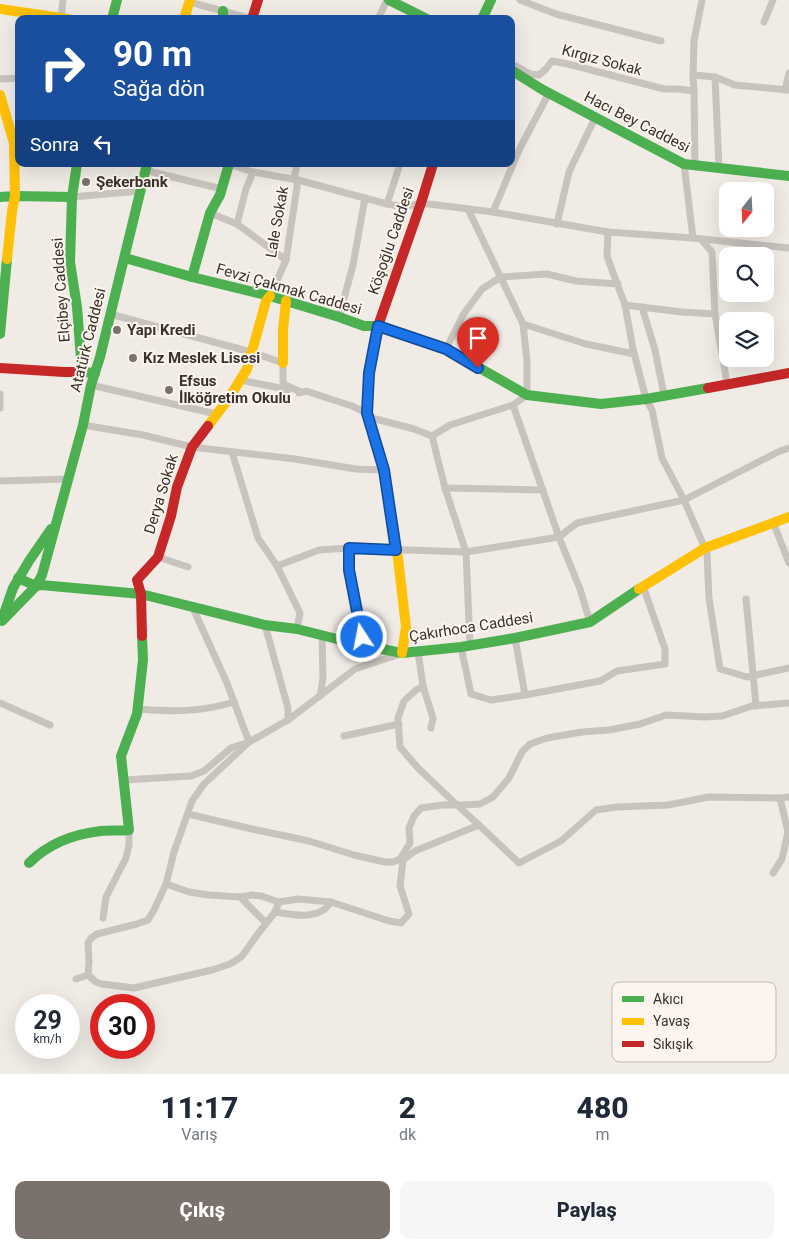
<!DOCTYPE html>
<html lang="tr">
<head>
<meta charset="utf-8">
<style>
	:root { --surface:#fff; --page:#f6f6f7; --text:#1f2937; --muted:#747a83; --accent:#7a716c }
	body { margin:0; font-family:Roboto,sans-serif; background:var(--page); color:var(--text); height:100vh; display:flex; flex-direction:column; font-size:19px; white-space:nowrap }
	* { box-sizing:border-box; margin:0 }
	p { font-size:16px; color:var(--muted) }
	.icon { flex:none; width:28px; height:28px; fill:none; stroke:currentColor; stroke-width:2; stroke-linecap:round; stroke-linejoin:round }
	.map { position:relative; height:1074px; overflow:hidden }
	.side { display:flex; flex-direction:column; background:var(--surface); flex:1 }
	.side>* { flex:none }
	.hud { position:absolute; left:15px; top:15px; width:500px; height:152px; border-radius:10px; box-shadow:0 5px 20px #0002; background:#1a4fa0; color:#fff; overflow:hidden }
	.needle { width:32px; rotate:198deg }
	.tools { position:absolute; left:719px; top:182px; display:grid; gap:10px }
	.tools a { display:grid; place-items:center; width:55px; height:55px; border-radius:10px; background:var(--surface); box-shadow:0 5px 20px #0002; font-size:25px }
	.speed { position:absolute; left:15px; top:994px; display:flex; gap:10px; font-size:25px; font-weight:700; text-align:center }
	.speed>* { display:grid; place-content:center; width:65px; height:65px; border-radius:50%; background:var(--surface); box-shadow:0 5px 20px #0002; line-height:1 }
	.speed small { font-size:12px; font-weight:400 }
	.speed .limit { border:8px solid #d22; background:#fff; color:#111 }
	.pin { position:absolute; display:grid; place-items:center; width:42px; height:42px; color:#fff; margin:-51px -21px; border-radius:50% 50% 50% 0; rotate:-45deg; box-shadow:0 0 5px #0007 }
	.pin .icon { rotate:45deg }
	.me { position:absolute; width:55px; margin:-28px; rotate:349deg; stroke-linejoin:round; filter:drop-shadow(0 0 4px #0008) }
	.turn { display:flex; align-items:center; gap:18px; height:105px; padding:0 15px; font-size:22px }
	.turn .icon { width:65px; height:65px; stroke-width:2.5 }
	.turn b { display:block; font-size:35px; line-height:42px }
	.then { display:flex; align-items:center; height:48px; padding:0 15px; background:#0003; gap:10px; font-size:19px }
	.eta { display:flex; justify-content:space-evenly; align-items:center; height:85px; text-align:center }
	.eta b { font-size:30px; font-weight:800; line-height:35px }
	.cta { display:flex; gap:10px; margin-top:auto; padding:10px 15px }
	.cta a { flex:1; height:58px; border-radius:10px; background:var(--accent); color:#fff; font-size:20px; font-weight:800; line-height:58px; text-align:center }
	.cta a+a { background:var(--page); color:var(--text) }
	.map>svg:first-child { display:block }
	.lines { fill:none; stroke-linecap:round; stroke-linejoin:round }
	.street { stroke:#c9c3be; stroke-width:7 }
	.fast { stroke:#4caf50; stroke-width:10 }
	.slow { stroke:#ffc107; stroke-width:10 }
	.jam { stroke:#c62828; stroke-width:10 }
	.route-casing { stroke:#114b97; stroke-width:12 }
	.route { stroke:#1a73e8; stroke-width:9 }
	.poi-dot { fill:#7a716c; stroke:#fbf5ee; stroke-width:2 }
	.labels { text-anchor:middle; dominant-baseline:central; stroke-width:4; stroke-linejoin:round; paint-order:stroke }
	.street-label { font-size:15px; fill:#3b302b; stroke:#fbf5ee }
	.poi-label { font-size:15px; font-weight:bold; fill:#3b302b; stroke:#fbf5ee; text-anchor:start }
	.key { fill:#fbf5ee; stroke:#c1bab4; stroke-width:1 }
	.key-label { font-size:14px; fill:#3b302b }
</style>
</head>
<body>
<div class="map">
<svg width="789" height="1074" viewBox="0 0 789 1074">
	<rect width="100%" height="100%" fill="#f0ebe5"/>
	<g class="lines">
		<g class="street">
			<path d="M 520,0 L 556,14 L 661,41"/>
			<path d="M 190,2 L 252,19"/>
			<path d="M 61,19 L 63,0"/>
			<path d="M 378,19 L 387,0"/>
			<path d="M 764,22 L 773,0"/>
			<path d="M 511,65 L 516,66 L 530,74 L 539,75 L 546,69 L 552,61 L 568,64 L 664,89 L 678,89 L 694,91"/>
			<path d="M 693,75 L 715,77 L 735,85 L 789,90"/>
			<path d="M 715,77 L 719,168"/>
			<path d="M 0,79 L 19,78"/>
			<path d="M 785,90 L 789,73"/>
			<path d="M 229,164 L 253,172 L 298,180 L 387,204 L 405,207 L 421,203 L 493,212 L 608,232 L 693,238 L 789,248"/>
			<path d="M 684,164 L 693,238"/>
			<path d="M 695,165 L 694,91 L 693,75 L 694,41 L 702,0"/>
			<path d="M 145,169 L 152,172 L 222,189"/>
			<path d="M 294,179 L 297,164"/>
			<path d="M 72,197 L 140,191"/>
			<path d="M 387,204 L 400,164"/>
			<path d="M 493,212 L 519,150 L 549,93"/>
			<path d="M 210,213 L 237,224 L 286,260"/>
			<path d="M 237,224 L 246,189 L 253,172"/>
			<path d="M 557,224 L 569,172 L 595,118"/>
			<path d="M 608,232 L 607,256 L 625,305 L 633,349 L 646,399 L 652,410 L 662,458 L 684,500 L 707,553 L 709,598 L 720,669 L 747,677 L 789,668"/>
			<path d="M 701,239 L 712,252 L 715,314 L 727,383"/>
			<path d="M 270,296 L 286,260 L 298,180"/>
			<path d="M 625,305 L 682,312 L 715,314"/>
			<path d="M 642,307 L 655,350 L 664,395"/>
			<path d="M 110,314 L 251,352 L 283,363 L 283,384 L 301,392"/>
			<path d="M 339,317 L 353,265 L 365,198"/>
			<path d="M 523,324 L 586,344 L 634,354"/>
			<path d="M 446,349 L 463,315 L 482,289 L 501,277 L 547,274 L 576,281 L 618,284"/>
			<path d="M 241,380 C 257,384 273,386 288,390"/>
			<path d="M 91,385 L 216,414"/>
			<path d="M 299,393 L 306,391 L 352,406 L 367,413"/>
			<path d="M 0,394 L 0,408"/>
			<path d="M 513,405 L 559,537 L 580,589 L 590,622"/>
			<path d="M 368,417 L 414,429 L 432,436 L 450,425 L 513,405 L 527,395 L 527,361 L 523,324 L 468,209"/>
			<path d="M 83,425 L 143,435 L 192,447 L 295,459 L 356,469 L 384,470"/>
			<path d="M 432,436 L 445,488 L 466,552 L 470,645"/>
			<path d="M 232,452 L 258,538 L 277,566 L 300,613 L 297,629"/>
			<path d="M 0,481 L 68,479"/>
			<path d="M 445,488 L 543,490"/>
			<path d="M 773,522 L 789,563"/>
			<path d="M 349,548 L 349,569 L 362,637 L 361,645"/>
			<path d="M 158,557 L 188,567"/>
			<path d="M 277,566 L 319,550 L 349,548 L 466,552 L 559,537 L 577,523 L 684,500 L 780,451 L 789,448"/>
			<path d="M 746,599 L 756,706"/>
			<path d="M 265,625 L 288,708 L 288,720"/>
			<path d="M 515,638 L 525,695 L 600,681 L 617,671 L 665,664 L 665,649 L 643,586"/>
			<path d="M 461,647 L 471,694 L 491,700 L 525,695"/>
			<path d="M 423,686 L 433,718 L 431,728"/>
			<path d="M 320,696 L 323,678 L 322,635"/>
			<path d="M 0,703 L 50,725"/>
			<path d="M 138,709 C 171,712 202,712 234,702"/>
			<path d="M 344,736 L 399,724"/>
			<path d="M 124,780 L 191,776 L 204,771 L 231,748 L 249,742 L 227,683 L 192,606"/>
			<path d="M 188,814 L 252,829 L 309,841 L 354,855 L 385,862 L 393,862 L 400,859 L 410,843 L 409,828 L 414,816 L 421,808 L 442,805 L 462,805 L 480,804 L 493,797 L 509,778 L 522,752 L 530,744 L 547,738 L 582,732 L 609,730 L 640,724 L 666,715 L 705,717 L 722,716 L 752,706 L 789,703"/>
			<path d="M 479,825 L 519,863 L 561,841 L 596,810 L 617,807 L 668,805 L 709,797 L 780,798 L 789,797"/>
			<path d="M 773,873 L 782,859 L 788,832 L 780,798"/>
			<path d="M 166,884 L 189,892 L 209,895 L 240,897 L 252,895 L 261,896 L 279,902 L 298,899 L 331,902 L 389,921 L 401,923 L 409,914 L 400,886 L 403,860 L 415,851 L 479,825 L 457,805 L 418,768 L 400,747 L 398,718 L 404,701 L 416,690 L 423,686 L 418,652"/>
			<path d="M 240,897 L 266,923"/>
			<path d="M 275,912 C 294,915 319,921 331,902"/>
			<path d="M 103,918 L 106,897 L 126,858 L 129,845 L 129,830"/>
			<path d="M 88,975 L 96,982 L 102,984 L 134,988 L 212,970 L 230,964 L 241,957 L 245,952 L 257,935 L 275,912 L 279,902"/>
			<path d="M 76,979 L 88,975 L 89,961 L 88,943 L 91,938 L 97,934 L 137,924 L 148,920 L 154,910 L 166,884 L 174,852 L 192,801 L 204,784 L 249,742 L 288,720 L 355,669 L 400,654"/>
		</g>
		<g class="fast">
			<path d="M 389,0 L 427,19"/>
			<path d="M 223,11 L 223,19"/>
			<path d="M 112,19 L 117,0"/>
			<path d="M 482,19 L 491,0"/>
			<path d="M 511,70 L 543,90 L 684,164 L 789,176"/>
			<path d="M 77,164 L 72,197 L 70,262 L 77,307 L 82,372 L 95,373"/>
			<path d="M 0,197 L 15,196 L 72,197"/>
			<path d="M 125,258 L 192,277 L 270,296 L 339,317 L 364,326 L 378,326 L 446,349 L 527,395 L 601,404 L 646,399 L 708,388"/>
			<path d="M 192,277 L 210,213 L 220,195 L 229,164"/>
			<path d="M 0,334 L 7,259"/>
			<path d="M 18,578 L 36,586 L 41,585 L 141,594 L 265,625 L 297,629 L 361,645 L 402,653 L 461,647 L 515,638 L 590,622 L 639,589"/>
			<path d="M 3,617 L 13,588 L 29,561 L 51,529"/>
			<path d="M 2,621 L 36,586 L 42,575 L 83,425 L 91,385 L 100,357 L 147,164"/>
			<path d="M 29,863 C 48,844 74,834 101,831 C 110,830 120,831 129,830 L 121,756 L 137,714 L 143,660 L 142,636"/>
		</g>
		<g class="slow">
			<path d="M 0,9 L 68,19"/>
			<path d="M 184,19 L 190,0"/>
			<path d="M 0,95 L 14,143 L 15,196 L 12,211 L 7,259"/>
			<path d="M 373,351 L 369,373 L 367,413 L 384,470 L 397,550 L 406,627 L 402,653"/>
			<path d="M 283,363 L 283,330 L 286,301"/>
			<path d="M 208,426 L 229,398 L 247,369 L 266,301 L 270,296"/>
			<path d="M 639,589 L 705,548 L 789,517"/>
		</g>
		<g class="jam">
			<path d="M 252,19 L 258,0"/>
			<path d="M 373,351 L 378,326 L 421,203 L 433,164"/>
			<path d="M 0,368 L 64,372 L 82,372"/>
			<path d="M 708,388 L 789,373"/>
			<path d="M 142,636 L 141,594 L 137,580 L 158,557 L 171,516 L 177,487 L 192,447 L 208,426"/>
		</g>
	</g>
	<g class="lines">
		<defs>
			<path id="route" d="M 362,637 L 349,570 L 349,548 L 396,550 L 384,470 L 367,413 L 369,373 L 378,326 L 446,349 L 478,368"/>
		</defs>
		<use href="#route" class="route-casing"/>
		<use href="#route" class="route"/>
	</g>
	<g class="poi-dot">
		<circle cx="86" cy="182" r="5"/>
		<circle cx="117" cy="330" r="5"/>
		<circle cx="133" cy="358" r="5"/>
		<circle cx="169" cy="390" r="5"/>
	</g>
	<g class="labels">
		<g class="street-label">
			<text transform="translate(602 60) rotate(15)">Kırgız Sokak</text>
			<text transform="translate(637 122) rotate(27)">Hacı Bey Caddesi</text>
			<text transform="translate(277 222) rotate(-80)">Lale Sokak</text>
			<text transform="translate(391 241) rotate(-71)">Köşoğlu Caddesi</text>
			<text transform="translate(289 289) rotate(16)">Fevzi Çakmak Caddesi</text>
			<text transform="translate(61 290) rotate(-94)">Elçibey Caddesi</text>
			<text transform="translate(88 340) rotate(-76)">Atatürk Caddesi</text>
			<text transform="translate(161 494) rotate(-73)">Derya Sokak</text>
			<text transform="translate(471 627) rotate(-9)">Çakırhoca Caddesi</text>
		</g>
		<g class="poi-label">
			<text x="96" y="182">Şekerbank</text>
			<text x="127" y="330">Yapı Kredi</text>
			<text x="143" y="358">Kız Meslek Lisesi</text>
			<text x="179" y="381">Efsus<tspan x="179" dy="17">İlköğretim Okulu</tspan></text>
		</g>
	</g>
	<rect x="612" y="982" width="164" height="80" rx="8" class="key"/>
	<rect x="622" y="996" width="22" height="6" fill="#4caf50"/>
	<rect x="622" y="1018" width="22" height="7" fill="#ffc107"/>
	<rect x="622" y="1041" width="22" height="6" fill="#c62828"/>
	<g class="key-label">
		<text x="653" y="1004">Akıcı</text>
		<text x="653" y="1026">Yavaş</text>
		<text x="653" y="1049">Sıkışık</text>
	</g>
</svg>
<div class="tools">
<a><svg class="needle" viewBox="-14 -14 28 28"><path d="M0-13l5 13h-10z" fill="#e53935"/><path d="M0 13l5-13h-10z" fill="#747a83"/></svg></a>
<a><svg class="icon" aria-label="search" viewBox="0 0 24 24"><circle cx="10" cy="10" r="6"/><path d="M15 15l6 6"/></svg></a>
<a><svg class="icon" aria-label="layers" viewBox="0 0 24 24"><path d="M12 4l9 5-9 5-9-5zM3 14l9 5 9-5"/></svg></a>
</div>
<div class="speed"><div>29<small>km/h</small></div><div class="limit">30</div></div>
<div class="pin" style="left:478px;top:368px;background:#d93025"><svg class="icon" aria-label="arrive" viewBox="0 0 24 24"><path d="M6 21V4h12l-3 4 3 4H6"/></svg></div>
<svg class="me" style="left:362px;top:637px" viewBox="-20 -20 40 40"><circle r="17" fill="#1a73e8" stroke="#fff" stroke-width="3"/><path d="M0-11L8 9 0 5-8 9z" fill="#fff"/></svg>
<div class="hud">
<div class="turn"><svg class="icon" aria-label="right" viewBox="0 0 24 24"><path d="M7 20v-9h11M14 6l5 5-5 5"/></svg><div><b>90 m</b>Sağa dön</div></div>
<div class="then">Sonra<svg class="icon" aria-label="left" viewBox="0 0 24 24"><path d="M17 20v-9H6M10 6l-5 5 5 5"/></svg></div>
</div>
</div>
<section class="side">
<div class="eta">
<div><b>11:17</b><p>Varış</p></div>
<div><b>2</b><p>dk</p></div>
<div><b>480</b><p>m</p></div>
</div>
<div class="cta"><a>Çıkış</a><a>Paylaş</a></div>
</section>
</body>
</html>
